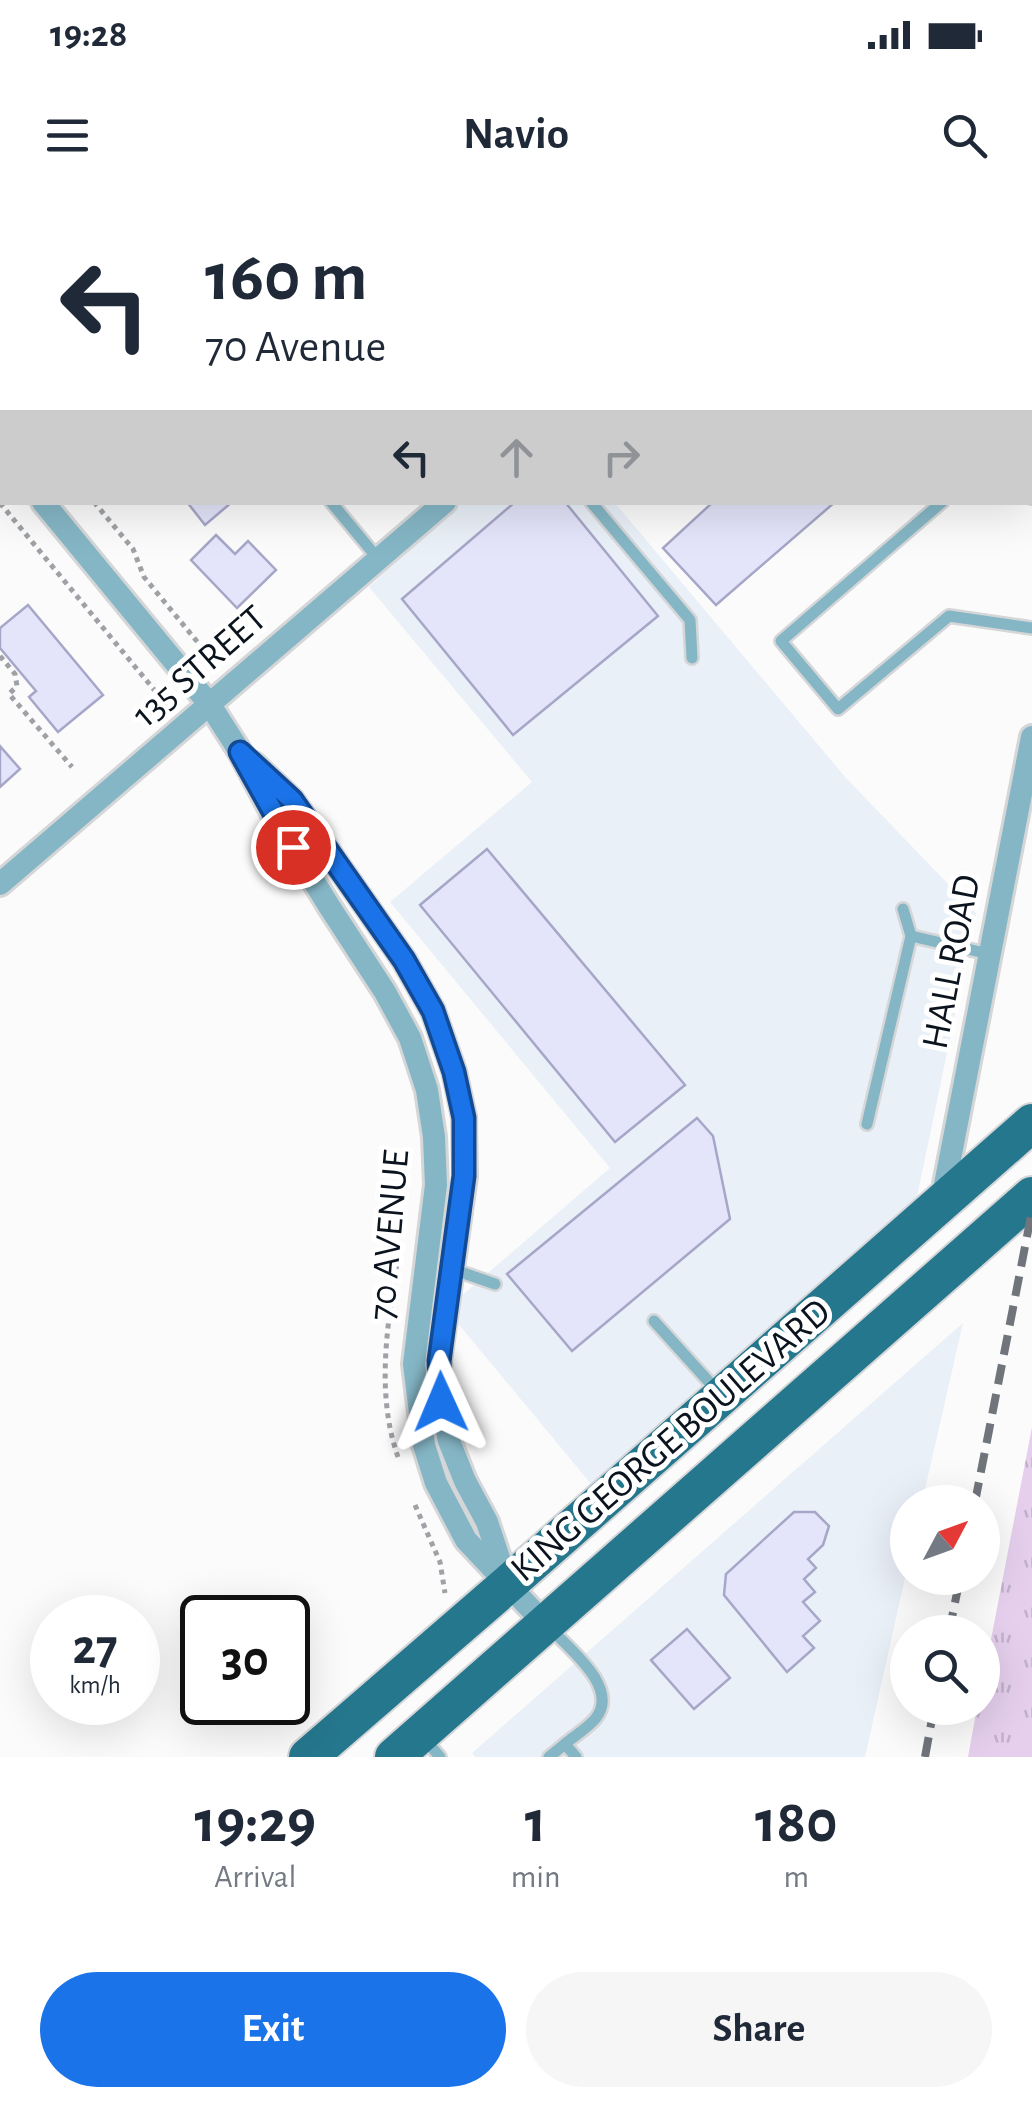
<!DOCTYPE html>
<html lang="en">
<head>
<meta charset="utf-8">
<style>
	:root { --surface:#fff; --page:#f6f6f7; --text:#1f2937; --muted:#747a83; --accent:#1a73e8 }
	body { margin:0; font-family:"Alegreya Sans",sans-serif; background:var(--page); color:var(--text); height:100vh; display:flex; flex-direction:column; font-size:38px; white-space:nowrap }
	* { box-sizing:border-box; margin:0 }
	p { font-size:32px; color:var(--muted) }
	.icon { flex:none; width:55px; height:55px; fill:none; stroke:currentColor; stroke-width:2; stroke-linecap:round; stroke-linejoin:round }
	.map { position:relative; height:1557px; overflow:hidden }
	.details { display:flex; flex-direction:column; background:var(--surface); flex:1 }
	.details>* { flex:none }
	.top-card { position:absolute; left:0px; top:0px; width:1032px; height:305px; box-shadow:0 10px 40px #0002; background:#fff; color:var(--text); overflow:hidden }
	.needle { width:65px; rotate:49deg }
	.tools { position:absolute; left:890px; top:1285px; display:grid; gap:20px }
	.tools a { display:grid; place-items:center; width:110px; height:110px; border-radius:50%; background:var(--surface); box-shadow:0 10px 40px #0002; font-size:50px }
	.speed { position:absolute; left:30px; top:1395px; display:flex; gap:20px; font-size:50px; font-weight:700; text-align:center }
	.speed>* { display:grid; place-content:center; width:130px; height:130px; border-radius:50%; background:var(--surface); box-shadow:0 10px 40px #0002; line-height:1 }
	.speed small { font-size:25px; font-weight:400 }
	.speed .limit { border:5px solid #111; border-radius:15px; background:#fff; color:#111 }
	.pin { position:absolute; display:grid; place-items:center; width:85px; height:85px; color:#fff; margin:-42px; border:5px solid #fff; border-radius:50%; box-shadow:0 2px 10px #0007 }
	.me { position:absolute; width:110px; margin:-55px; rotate:359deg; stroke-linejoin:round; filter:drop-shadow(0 0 8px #0008) }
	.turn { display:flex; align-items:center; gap:35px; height:210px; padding:0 40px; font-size:45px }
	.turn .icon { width:130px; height:130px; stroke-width:2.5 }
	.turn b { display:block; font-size:70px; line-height:85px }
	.lanes { display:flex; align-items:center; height:95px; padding:0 40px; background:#0003; justify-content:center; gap:50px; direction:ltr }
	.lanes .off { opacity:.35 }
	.eta { display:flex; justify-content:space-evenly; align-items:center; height:170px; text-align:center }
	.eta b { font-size:60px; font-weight:700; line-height:70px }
	.action { display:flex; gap:20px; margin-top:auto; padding:20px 40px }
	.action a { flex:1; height:115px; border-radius:60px; background:var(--accent); color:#fff; font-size:40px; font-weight:700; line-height:115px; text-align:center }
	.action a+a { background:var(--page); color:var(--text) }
	.status { display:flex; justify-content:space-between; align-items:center; height:70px; padding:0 50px; background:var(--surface); direction:ltr }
	.status svg { height:28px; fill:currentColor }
	header { display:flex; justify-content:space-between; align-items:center; height:130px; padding:0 40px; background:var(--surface); font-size:45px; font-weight:700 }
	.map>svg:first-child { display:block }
	.built { fill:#eaf0f8 }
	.grass { fill:url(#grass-tufts) }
	.building { fill:#e4e4fa; stroke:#a6a6c8; stroke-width:2.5 }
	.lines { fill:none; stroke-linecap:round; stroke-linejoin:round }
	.lane-casing { stroke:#d5d6d8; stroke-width:16 }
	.street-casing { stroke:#d5d6d8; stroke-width:28 }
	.primary-casing { stroke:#d5d6d8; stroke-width:42 }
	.path { stroke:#9ea1a5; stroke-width:5; stroke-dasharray:5 5; stroke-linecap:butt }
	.lane { stroke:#85b6c5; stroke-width:11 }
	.street { stroke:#85b6c5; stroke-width:22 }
	.primary { stroke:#25778e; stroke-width:38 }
	.rail { stroke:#70757b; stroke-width:8; stroke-dasharray:20 10; stroke-linecap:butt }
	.route-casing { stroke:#114b97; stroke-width:25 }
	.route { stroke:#1a73e8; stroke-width:18 }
	.labels { text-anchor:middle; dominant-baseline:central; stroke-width:10; stroke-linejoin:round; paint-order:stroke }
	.street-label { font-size:38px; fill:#0b141e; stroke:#fff }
</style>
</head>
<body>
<div class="status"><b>19:28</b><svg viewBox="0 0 49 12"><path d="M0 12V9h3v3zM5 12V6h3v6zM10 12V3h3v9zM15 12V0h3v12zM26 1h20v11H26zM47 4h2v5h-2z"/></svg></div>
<header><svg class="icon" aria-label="menu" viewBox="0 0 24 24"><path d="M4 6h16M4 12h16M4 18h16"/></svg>Navio<svg class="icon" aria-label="search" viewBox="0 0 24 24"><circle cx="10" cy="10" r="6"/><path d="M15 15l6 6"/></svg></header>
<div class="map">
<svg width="1032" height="1557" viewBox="0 0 1032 1557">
	<defs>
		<pattern id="grass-tufts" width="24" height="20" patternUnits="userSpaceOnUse" patternTransform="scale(2.5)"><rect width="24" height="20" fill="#e5cfed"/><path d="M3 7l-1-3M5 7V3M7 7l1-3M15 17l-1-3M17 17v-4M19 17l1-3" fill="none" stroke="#c3b1cb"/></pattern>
	</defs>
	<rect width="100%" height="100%" fill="#fbfbfb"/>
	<g class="built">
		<path d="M 462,303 L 615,303 L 846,578 L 976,713 L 916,1002 L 596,1290 L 446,1109 L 610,968 L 390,702 L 532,582 L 369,387 Z"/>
		<path d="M 963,1123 L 922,1302 L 908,1302 L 907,1369 L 865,1557 L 475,1557 L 472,1553 Z"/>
	</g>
	<path class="grass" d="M 1032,1227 L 1032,1557 L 968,1557 L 977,1508 L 982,1508 L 983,1481 Z"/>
	<g class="building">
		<path d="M 460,0 L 572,0 L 574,2 L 462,2 Z"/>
		<path d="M 187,302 L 232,302 L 205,325 Z"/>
		<path d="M 515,302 L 565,302 L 658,416 L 513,535 L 402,399 Z"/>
		<path d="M 713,302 L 835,302 L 716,405 L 663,348 Z"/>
		<path d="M 216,335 L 235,354 L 248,341 L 276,370 L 237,408 L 191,360 Z"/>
		<path d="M 28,405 L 103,495 L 58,532 L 29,497 L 36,491 L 0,448 L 0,428 Z"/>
		<path d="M 0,546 L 20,569 L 0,587 Z"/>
		<path d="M 487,649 L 685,885 L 615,942 L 420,705 Z"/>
		<path d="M 697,918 L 713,936 L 730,1019 L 572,1151 L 507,1074 Z"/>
		<path d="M 794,1312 L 815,1312 L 829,1326 L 823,1345 L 808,1359 L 816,1368 L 804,1379 L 815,1392 L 803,1402 L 820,1421 L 803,1436 L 814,1448 L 787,1472 L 724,1395 L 726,1374 Z"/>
		<path d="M 687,1429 L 730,1478 L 694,1509 L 651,1460 Z"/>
	</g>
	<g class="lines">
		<defs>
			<g id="lane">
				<path d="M 79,0 L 81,2"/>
				<path d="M 1030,297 L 1032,298"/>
				<path d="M 331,302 L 379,360"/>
				<path d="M 591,302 L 690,420 L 692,458"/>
				<path d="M 942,302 L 781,441 L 838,509 L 949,416 L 1032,428"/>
				<path d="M 911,736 L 989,754"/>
				<path d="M 867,924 L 911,736 L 903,709"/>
				<path d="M 452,1069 L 495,1084"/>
				<path d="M 654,1121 L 719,1193"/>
				<path d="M 549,1427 C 568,1448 620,1487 596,1518 C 588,1528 574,1536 565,1544 L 576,1557"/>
				<path d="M 423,1537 L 440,1557"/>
				<path d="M 549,1557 L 565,1544"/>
			</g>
			<g id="street">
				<path d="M 366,0 L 368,2"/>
				<path d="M 0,250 L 2,253"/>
				<path d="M 43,302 L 210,505 L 240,552 L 275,618 L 329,706 L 385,792 L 410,838 L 427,890 L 434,937 L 436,985 L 414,1164 L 424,1245 L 436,1283 L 466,1340 L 546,1425"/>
				<path d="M 254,564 L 292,600 L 404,760 L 433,811 L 454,871 L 464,917 L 465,976 L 439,1161 L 441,1202 L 449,1241 L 465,1281 L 487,1322 L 506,1379"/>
				<path d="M 0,684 L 445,302"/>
				<path d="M 942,1000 L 1032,537"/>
			</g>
			<g id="primary">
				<path d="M 308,1557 L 508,1384 L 1032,923"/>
				<path d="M 394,1557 L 1032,996"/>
			</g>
		</defs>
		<use href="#lane" class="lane-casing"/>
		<use href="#street" class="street-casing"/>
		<use href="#primary" class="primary-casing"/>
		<g class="path">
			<path d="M 0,189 L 2,192"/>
			<path d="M 94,302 L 133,349 L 144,377 L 218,467"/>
			<path d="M 0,303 L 170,509"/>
			<path d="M 0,456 L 15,474 L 17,486 L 9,494 L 72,567"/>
			<path d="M 398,1257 C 375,1192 388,1122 398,1056"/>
			<path d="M 415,1305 L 440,1362 L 445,1393"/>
		</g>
		<use href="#lane" class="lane"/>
		<use href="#street" class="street"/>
		<use href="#primary" class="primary"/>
		<g class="rail">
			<path d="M 975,1302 L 1032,1011"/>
			<path d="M 949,1432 L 960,1378"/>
			<path d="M 925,1557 L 934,1508"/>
		</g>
	</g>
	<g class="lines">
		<defs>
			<path id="route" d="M 293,647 L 240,552 L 292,600 L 404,760 L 433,811 L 454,872 L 464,918 L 464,976 L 439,1161 L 441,1202"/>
		</defs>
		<use href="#route" class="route-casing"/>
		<use href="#route" class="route"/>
	</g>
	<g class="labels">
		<g class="street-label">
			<text transform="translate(200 467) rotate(-41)">135 STREET</text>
			<text transform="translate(952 762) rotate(-79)">HALL ROAD</text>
			<text transform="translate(390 1035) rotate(-85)">70 AVENUE</text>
			<text transform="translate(671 1241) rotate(-41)">KING GEORGE BOULEVARD</text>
		</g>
	</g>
</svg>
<div class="tools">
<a><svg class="needle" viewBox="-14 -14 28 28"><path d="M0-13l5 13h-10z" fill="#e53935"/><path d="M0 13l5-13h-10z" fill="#747a83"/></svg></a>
<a><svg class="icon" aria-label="search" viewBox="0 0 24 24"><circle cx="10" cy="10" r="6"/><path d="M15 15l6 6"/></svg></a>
</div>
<div class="speed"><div>27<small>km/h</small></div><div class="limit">30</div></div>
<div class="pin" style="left:293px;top:647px;background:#d93025"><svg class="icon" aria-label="arrive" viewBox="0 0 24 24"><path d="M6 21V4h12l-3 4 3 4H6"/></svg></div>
<svg class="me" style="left:441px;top:1202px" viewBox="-20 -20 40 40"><path d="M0-17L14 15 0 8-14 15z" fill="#1a73e8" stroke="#fff" stroke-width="4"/></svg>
<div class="top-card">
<div class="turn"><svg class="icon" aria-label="left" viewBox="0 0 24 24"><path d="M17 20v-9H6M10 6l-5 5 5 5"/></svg><div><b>160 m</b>70 Avenue</div></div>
<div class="lanes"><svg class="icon" aria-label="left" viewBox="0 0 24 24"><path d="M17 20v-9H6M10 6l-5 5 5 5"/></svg><svg class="icon off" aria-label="ahead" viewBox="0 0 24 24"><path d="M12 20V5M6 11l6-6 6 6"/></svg><svg class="icon off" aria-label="right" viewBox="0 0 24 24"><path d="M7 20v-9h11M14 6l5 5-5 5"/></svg></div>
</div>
</div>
<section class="details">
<div class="eta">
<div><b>19:29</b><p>Arrival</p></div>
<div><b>1</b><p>min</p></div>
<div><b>180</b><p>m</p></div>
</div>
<div class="action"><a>Exit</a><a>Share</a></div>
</section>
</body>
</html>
